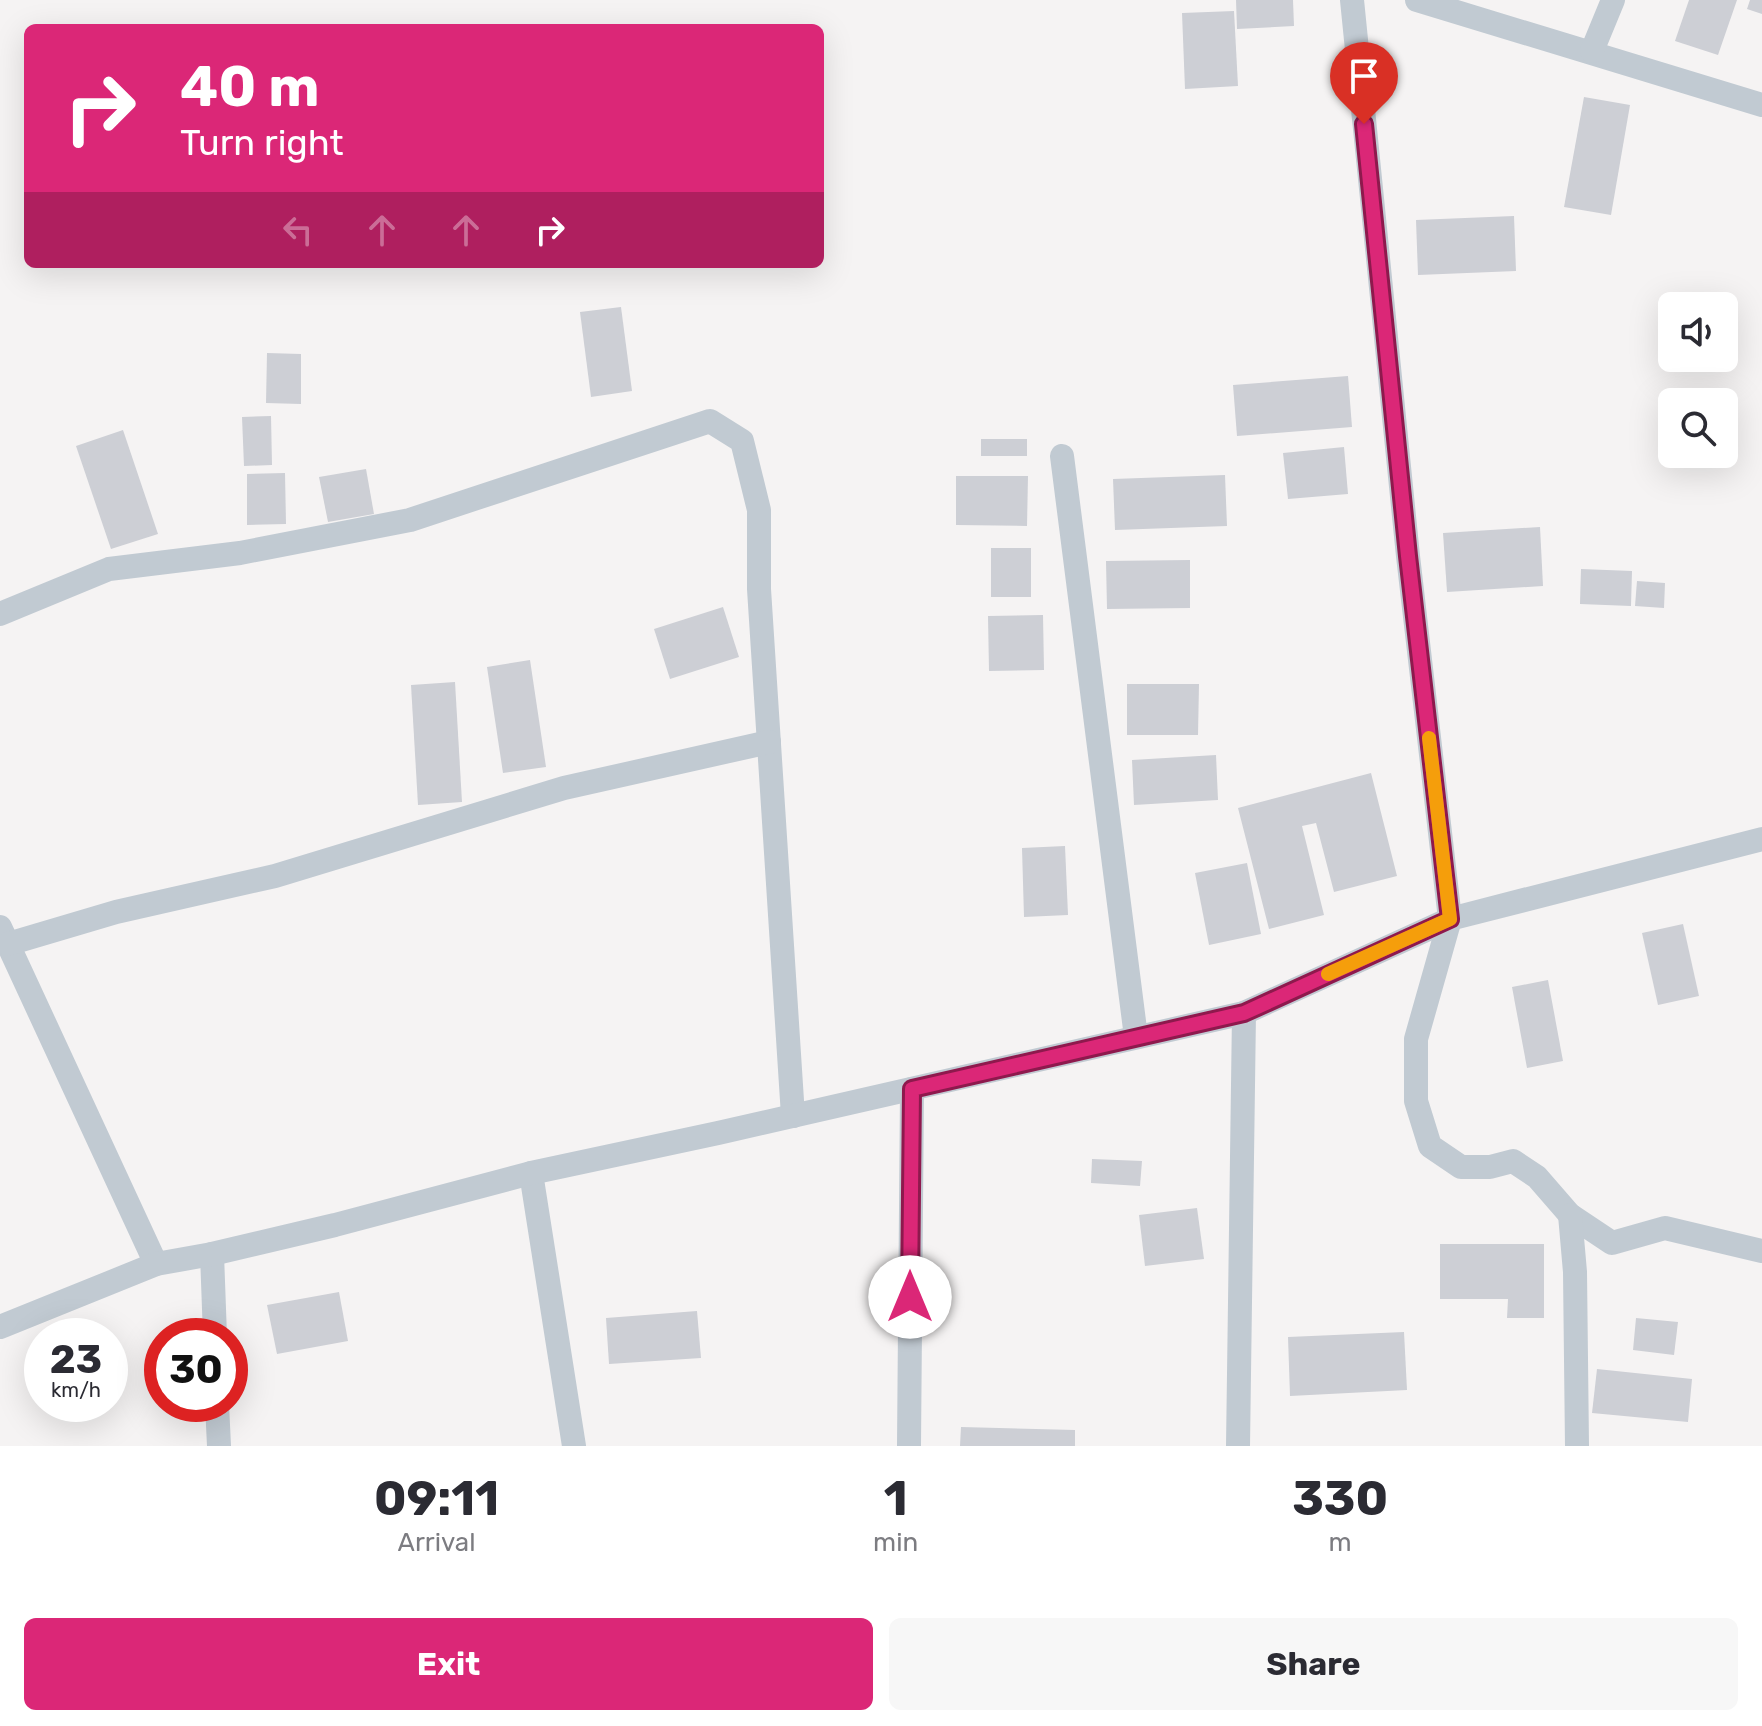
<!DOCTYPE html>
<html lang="en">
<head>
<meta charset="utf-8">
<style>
	:root { --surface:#fff; --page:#f7f7f7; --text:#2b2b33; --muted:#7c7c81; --accent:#db2777 }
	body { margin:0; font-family:Rubik,sans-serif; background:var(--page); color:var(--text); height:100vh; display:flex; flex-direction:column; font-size:30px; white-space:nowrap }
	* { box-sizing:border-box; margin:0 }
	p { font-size:26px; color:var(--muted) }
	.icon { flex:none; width:44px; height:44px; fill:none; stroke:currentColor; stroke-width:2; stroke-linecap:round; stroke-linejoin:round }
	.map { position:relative; height:1446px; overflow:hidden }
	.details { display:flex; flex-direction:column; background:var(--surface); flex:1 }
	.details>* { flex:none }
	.banner { position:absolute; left:24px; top:24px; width:800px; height:244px; border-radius:12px; box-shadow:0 8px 32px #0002; background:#db2777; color:#fff; overflow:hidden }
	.buttons { position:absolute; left:1658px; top:292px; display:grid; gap:16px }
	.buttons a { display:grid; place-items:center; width:80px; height:80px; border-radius:12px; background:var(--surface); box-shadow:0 8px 32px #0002; font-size:40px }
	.speed { position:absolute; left:24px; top:1318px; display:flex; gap:16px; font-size:40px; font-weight:700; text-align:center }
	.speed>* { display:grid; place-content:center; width:104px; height:104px; border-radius:50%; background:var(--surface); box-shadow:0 8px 32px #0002; line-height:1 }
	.speed small { font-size:20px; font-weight:400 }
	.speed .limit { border:12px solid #d22; background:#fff; color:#111 }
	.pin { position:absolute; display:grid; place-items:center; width:68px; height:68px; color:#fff; margin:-82px -34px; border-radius:50% 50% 50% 0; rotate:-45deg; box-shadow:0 0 8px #0007 }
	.pin .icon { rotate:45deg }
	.me { position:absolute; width:88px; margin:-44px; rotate:0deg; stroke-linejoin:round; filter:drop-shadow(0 0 6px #0008) }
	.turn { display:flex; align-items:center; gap:28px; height:168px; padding:0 24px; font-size:36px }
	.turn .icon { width:104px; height:104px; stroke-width:2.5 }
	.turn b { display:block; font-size:56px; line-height:68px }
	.lanes { display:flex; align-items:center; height:76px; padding:0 24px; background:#0003; justify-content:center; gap:40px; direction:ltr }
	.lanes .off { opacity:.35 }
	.eta { display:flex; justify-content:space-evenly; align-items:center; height:136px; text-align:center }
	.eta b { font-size:48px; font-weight:700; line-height:56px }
	.cta { display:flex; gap:16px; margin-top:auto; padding:16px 24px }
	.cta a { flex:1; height:92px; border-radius:12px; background:var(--accent); color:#fff; font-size:32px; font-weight:700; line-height:92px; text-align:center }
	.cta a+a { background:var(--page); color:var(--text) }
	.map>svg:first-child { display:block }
	.building { fill:#cdcfd5 }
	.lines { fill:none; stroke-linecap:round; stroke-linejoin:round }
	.street { stroke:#c1cad2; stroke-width:24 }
	.route-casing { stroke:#8e194d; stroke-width:20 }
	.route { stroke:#db2777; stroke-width:14 }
	.slow { stroke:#f59e0b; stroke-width:14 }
</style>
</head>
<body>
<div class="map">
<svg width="1762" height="1446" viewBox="0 0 1762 1446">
	<rect width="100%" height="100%" fill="#f5f3f3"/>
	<g class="building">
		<path d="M 1236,0 L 1293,0 L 1294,26 L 1237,29 Z"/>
		<path d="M 1689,0 L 1737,0 L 1718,55 L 1675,41 Z"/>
		<path d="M 1750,0 L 1762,0 L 1762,14 L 1747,9 Z"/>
		<path d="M 1234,11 L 1238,86 L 1185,89 L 1182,13 Z"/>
		<path d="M 1584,97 L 1630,105 L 1611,215 L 1564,207 Z"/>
		<path d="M 1514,216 L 1516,271 L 1418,275 L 1416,220 Z"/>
		<path d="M 621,307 L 632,391 L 591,397 L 580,312 Z"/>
		<path d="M 267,353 L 301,354 L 301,404 L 266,403 Z"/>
		<path d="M 1348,376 L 1352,427 L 1237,436 L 1233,385 Z"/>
		<path d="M 271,416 L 272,465 L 244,466 L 242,417 Z"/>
		<path d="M 123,430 L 158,534 L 111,549 L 76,446 Z"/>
		<rect x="981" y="439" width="46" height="17"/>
		<path d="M 1344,447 L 1348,494 L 1288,499 L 1283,453 Z"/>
		<path d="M 366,469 L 374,514 L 328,522 L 319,477 Z"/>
		<path d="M 285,473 L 286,524 L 247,525 L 247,474 Z"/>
		<path d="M 1225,475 L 1227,526 L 1115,530 L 1113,479 Z"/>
		<path d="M 956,476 L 1028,476 L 1027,526 L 956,525 Z"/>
		<path d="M 1540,527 L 1543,586 L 1447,592 L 1443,533 Z"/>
		<rect x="991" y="548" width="40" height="49"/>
		<path d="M 1190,560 L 1190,608 L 1107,609 L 1106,561 Z"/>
		<path d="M 1581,569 L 1632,571 L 1631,606 L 1580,604 Z"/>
		<path d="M 1637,581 L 1665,583 L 1664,608 L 1635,606 Z"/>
		<path d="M 723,607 L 739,657 L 670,679 L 654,629 Z"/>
		<path d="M 1043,615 L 1044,670 L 989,671 L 988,616 Z"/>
		<path d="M 530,660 L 546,767 L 503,773 L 487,667 Z"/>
		<path d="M 455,682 L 462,802 L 418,805 L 411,685 Z"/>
		<path d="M 1127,684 L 1199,684 L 1198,735 L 1127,735 Z"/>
		<path d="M 1216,755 L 1218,800 L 1134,805 L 1132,760 Z"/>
		<path d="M 1371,773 L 1397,876 L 1334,892 L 1316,823 L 1302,826 L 1324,915 L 1269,929 L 1238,808 Z"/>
		<path d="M 1065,846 L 1068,915 L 1024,917 L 1022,848 Z"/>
		<path d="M 1247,863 L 1261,934 L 1209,945 L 1195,873 Z"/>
		<path d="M 1683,924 L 1699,996 L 1658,1005 L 1642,933 Z"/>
		<path d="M 1548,980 L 1563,1061 L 1527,1068 L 1512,987 Z"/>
		<path d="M 1092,1159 L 1142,1161 L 1140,1186 L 1091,1183 Z"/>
		<path d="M 1197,1208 L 1204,1259 L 1145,1266 L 1139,1215 Z"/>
		<path d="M 1440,1244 L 1544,1244 L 1544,1318 L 1507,1318 L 1508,1299 L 1440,1299 Z"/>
		<path d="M 339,1292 L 348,1341 L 277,1354 L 267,1305 Z"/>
		<path d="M 697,1311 L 701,1358 L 609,1364 L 606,1318 Z"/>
		<path d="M 1636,1318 L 1678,1322 L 1674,1355 L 1633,1350 Z"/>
		<path d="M 1404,1332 L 1407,1390 L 1290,1396 L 1288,1337 Z"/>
		<path d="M 1597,1369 L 1692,1379 L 1688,1422 L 1592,1413 Z"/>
		<path d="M 961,1427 L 1075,1430 L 1075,1446 L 960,1446 Z"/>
	</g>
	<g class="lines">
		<g class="street">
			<path d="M 1352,0 L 1408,556 L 1450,919 L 1416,1039 L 1416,1101 L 1430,1146 L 1461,1167 L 1490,1167 L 1513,1161 L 1537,1177 L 1570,1215 L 1612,1243 L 1665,1228 L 1762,1251"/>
			<path d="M 1417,0 L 1762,105"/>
			<path d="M 1592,51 L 1613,0"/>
			<path d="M 1062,456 L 1136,1037"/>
			<path d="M 0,614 L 109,569 L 240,553 L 410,520 L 710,421 L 742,441 L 759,510 L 759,589 L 793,1116"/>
			<path d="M 0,927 L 156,1264"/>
			<path d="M 8,944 L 116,912 L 275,876 L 564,788 L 769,742"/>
			<path d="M 531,1173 L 574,1446"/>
			<path d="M 1570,1215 L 1575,1272 L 1577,1446"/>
			<path d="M 212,1254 L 215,1336"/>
			<path d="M 0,1327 L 156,1264 L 212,1254 L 335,1225 L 531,1173 L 718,1133 L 1244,1013 L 1450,919 L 1762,839"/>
			<path d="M 217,1404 L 219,1446"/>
			<path d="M 909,1446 L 912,1089"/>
			<path d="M 1238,1446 L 1244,1013"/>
		</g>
	</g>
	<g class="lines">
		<defs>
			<path id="route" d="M 910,1297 L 912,1089 L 1244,1013 L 1450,919 L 1408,556 L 1364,124"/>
		</defs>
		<use href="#route" class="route-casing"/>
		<use href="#route" class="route"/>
		<path class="slow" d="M 1328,974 L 1450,919 L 1429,738"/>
	</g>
</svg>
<div class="buttons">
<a><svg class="icon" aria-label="sound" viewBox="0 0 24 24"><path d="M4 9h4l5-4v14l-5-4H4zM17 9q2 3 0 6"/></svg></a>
<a><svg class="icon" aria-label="search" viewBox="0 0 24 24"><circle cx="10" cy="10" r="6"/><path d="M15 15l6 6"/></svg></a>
</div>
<div class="speed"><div>23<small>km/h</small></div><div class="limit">30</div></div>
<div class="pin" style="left:1364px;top:124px;background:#d93025"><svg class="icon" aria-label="arrive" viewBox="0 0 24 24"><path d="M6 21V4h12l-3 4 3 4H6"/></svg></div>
<svg class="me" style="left:910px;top:1297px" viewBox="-20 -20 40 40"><circle r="19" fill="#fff"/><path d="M0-13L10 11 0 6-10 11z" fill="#db2777"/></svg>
<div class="banner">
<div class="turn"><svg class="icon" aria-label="right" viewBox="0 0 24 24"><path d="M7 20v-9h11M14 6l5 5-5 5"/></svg><div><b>40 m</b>Turn right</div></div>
<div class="lanes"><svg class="icon off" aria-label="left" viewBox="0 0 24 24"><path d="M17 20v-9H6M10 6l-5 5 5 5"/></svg><svg class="icon off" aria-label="ahead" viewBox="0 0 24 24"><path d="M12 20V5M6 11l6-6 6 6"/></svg><svg class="icon off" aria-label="ahead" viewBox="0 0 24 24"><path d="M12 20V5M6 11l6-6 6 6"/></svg><svg class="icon" aria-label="right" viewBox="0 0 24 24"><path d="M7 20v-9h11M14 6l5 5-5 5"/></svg></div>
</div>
</div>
<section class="details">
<div class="eta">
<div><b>09:11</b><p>Arrival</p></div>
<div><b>1</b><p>min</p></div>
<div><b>330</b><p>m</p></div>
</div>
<div class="cta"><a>Exit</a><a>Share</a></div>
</section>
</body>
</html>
